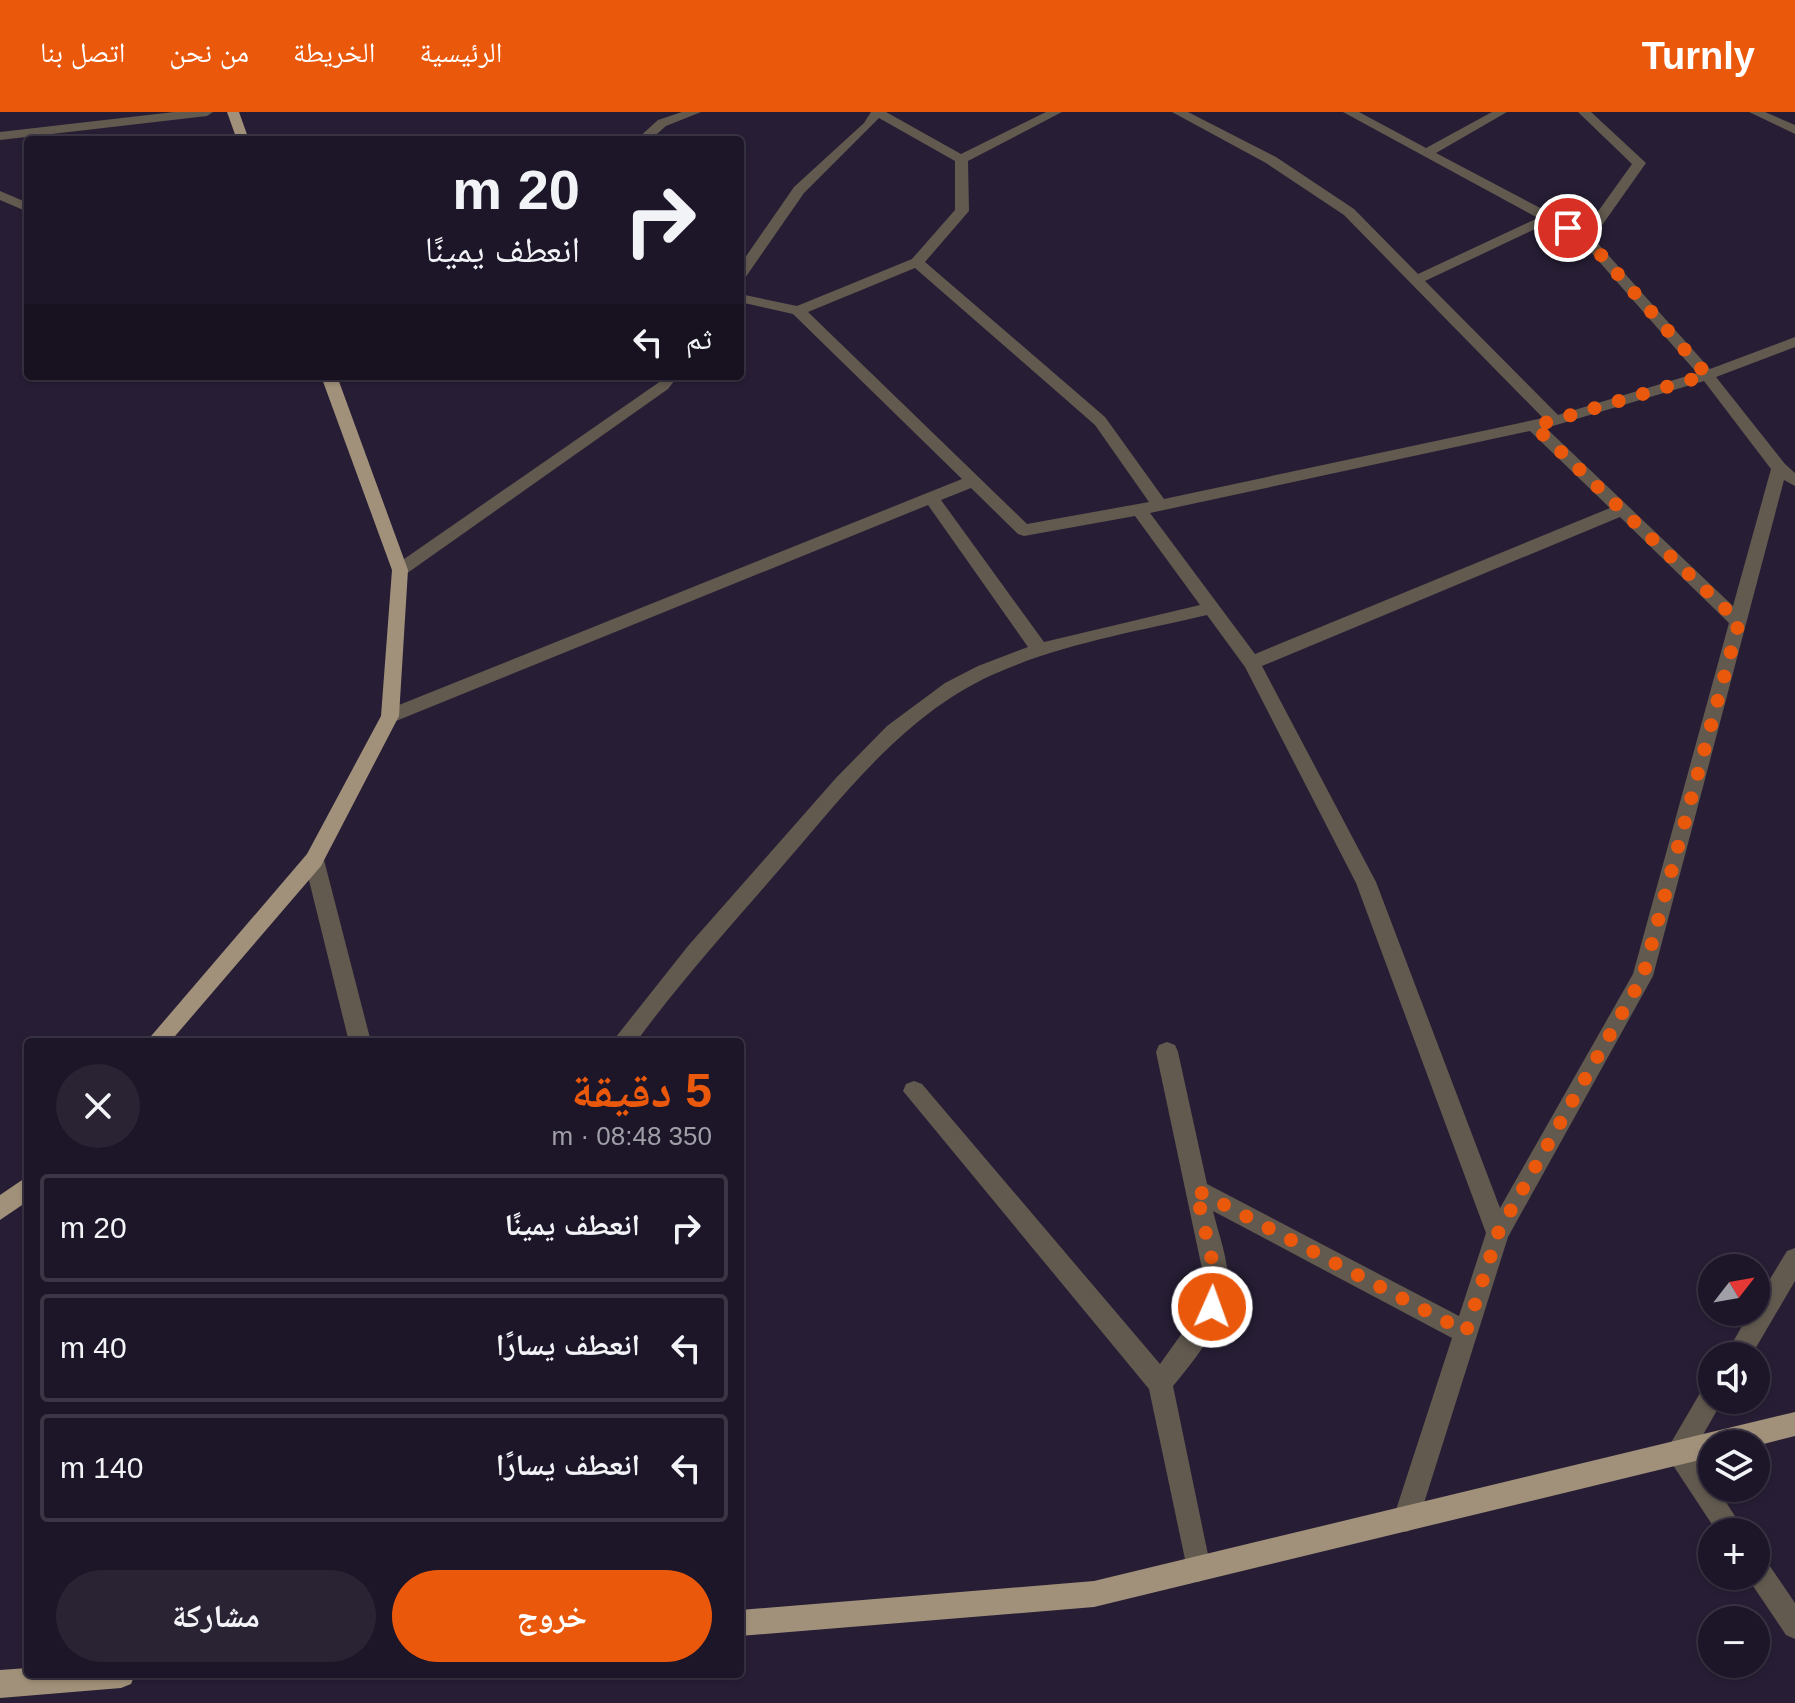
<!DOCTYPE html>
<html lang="ar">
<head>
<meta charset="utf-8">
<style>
	:root { --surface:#1d1628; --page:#2a2334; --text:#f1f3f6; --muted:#a09fa8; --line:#3b3545; --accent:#ea580c }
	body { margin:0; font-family:Arial,"Noto Naskh Arabic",sans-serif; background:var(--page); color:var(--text); direction:rtl; height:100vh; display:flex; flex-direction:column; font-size:30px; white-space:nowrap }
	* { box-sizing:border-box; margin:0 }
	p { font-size:26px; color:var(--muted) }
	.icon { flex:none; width:44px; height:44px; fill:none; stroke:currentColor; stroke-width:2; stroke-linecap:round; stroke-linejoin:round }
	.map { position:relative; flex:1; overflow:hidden; direction:ltr }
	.side { position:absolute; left:24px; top:926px; width:720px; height:640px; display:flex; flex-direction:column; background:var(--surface); border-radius:8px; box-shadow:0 2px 6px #0004,0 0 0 2px var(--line); direction:rtl }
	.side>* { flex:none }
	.guide { position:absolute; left:24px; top:24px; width:720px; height:244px; border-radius:8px; box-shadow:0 2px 6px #0004,0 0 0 2px var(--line); direction:rtl; background:#1d1628; color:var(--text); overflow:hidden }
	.needle { width:52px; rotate:59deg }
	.controls { position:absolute; left:1698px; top:1142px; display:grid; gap:16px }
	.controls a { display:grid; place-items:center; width:72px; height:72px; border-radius:50%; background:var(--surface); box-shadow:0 2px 6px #0004,0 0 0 2px var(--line); font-size:40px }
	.pin { position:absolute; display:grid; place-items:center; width:68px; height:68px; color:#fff; margin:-34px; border:4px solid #fff; border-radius:50%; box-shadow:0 2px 8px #0007 }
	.me { position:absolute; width:88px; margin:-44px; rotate:2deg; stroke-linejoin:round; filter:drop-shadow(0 0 6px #0008) }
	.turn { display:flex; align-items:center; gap:28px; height:168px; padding:0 32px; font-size:36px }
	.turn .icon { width:104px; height:104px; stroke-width:2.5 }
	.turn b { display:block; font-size:56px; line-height:68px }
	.then { display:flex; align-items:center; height:76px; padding:0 32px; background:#0003; gap:16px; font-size:30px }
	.round { display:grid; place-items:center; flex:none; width:84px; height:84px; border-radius:42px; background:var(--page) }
	.head { display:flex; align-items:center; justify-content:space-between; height:136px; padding:0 32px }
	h1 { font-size:48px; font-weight:700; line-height:60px; color:var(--accent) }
	.primary-button { display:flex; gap:16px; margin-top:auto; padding:16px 32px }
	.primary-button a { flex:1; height:92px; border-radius:48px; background:var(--accent); color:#fff; font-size:32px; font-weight:700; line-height:92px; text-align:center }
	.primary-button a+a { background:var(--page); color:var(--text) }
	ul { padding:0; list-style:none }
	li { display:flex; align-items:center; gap:24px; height:108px; margin:0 16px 12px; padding:0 16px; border:4px solid var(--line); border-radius:8px }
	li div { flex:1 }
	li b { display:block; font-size:30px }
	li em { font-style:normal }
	header { display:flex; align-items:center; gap:48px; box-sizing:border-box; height:112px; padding:0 40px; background:var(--accent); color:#fff }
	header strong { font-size:38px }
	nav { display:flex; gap:44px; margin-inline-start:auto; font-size:28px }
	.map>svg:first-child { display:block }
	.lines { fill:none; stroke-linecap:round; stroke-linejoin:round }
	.minor { fill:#625a4f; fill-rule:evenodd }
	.major { fill:#a1917a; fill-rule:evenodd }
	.route { stroke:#ea580c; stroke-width:14; stroke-dasharray:0 25.2 }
</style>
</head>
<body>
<header>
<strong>Turnly</strong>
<nav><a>الرئيسية</a><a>الخريطة</a><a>من نحن</a><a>اتصل بنا</a></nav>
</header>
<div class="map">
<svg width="1795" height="1591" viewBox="0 0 1795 1591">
	<rect width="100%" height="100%" fill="#271e35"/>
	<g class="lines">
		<g class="minor">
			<path d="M 174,0 L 213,0 L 207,4 L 0,28 L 0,20 Z"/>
			<path d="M 682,0 L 701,0 L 666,14 L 650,28 L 636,28 L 658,8 Z"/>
			<path d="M 871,0 L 886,0 L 961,42 L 1046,0 L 1062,0 L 968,49 L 969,99 L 925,150 L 1105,305 L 1164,387 L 1543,306 L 1344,103 L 1266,51 L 1172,0 L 1188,0 L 1276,45 L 1354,97 L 1418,162 L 1538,106 L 1343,0 L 1359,0 L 1426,36 L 1492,0 L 1507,0 L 1436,41 L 1584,119 L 1632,52 L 1578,0 L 1591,0 L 1646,51 L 1593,126 L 1710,257 L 1795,225 L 1795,235 L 1716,265 L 1785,352 L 1795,361 L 1795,374 L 1784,368 L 1653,864 L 1508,1125 L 1419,1407 L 1415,1416 L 1406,1420 L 1397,1416 L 1393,1407 L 1452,1226 L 1213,1099 C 1218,1120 1227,1144 1228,1165 C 1229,1206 1197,1245 1173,1274 L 1211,1457 L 1207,1466 L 1198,1470 L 1189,1466 L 1149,1277 L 903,979 L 906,972 L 914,969 L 922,972 L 1160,1252 L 1195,1203 L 1204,1166 L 1156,940 L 1159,933 L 1167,930 L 1175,933 L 1178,940 L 1207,1072 L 1459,1204 L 1486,1121 L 1356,771 L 1245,555 L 1207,503 C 1135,520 1060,532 992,563 C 902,604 842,686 779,758 C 730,815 680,870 636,930 L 612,930 L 688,834 L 836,666 L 887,614 L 945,571 L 978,554 L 1028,535 L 928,393 L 396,609 L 384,609 L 381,604 L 384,599 L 962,367 L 793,202 L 740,190 L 740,182 L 797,194 L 912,147 L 955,98 L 955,49 L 879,6 L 804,81 L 745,166 L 740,167 L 740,153 L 794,75 L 864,11 ZM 1548,111 L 1581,129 L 1697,261 L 1558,303 L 1425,169 ZM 915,156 L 1095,313 L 1149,390 L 1027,412 L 808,200 ZM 1704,269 L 1771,357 L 1733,494 L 1546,316 ZM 1530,319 L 1610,396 L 1255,542 L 1150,401 ZM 971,376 L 1018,422 L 1024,424 L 1135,404 L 1200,493 L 1044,530 L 941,388 ZM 1620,405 L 1729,511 L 1633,862 L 1500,1096 L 1376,770 L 1262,554 Z"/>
			<path d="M 1749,0 L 1765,0 L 1795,13 L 1795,22 Z"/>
			<path d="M 0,79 L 28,91 L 28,100 L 0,88 Z"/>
			<path d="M 662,264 L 678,264 L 668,277 L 406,462 L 394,462 L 394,454 L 658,271 Z"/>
			<path d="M 314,740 L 321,742 L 324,748 L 371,930 L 349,930 L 304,748 L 307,742 Z"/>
			<path d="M 1795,1136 L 1795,1169 L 1751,1244 L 1725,1244 L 1750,1200 L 1756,1200 L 1756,1190 L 1787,1139 Z"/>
			<path d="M 1712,1273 L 1712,1288 L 1723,1288 L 1693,1340 L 1712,1369 L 1712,1376 L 1717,1376 L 1745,1420 L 1717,1420 L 1665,1341 L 1703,1276 Z"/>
			<path d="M 1756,1443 L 1765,1447 L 1795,1491 L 1795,1527 L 1786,1523 L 1747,1465 L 1756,1464 Z"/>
		</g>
		<g class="major">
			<path d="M 227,0 L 239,0 L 249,28 L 237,28 Z"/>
			<path d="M 321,264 L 337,264 L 408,458 L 399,604 L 321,754 L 170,930 L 146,930 L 307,742 L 381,604 L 392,458 Z"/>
			<path d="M 28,1064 L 28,1089 L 0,1108 L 0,1083 Z"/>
			<path d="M 1795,1300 L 1795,1324 L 1756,1334 L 1712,1332 L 1712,1345 L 1094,1495 L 740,1524 L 740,1498 L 1094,1469 Z"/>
			<path d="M 28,1556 L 28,1562 L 135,1562 L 131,1572 L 121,1576 L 0,1586 L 0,1558 Z"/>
		</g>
	</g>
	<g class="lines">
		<path class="route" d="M 1212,1195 L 1216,1166 L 1196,1078 L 1466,1220 L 1498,1121 L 1643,864 L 1739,510 L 1534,314 L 1707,263 L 1586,126 L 1568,116"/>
	</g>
</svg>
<div class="controls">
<a><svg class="needle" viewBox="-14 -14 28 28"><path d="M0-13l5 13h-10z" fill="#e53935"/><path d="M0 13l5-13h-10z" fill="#a09fa8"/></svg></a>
<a><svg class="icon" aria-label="sound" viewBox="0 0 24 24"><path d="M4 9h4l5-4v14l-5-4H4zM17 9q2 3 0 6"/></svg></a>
<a><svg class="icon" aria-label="layers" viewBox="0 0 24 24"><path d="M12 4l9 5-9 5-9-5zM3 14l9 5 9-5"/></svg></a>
<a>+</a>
<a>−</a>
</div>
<div class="pin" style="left:1568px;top:116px;background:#d93025"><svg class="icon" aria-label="arrive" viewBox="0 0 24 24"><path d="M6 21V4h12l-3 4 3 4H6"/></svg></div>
<svg class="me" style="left:1212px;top:1195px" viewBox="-20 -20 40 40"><circle r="17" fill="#ea580c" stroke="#fff" stroke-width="3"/><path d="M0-11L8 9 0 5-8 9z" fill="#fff"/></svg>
<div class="guide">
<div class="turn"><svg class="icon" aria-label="right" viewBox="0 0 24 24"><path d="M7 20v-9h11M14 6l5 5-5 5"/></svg><div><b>20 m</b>انعطف يمينًا</div></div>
<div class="then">ثم<svg class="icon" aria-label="left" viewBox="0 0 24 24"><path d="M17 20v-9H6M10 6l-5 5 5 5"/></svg></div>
</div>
<section class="side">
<div class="head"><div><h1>5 دقيقة</h1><p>350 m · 08:48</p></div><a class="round"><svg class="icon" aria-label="close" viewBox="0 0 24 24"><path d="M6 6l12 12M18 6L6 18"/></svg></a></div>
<ul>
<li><svg class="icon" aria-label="right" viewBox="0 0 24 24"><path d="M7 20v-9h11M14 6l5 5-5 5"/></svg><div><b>انعطف يمينًا</b></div><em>20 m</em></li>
<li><svg class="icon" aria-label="left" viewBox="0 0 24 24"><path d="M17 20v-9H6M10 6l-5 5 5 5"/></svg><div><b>انعطف يسارًا</b></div><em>40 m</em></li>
<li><svg class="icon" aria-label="left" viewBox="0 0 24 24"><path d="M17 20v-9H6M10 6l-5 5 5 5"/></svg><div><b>انعطف يسارًا</b></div><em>140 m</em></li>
</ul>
<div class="primary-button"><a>خروج</a><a>مشاركة</a></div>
</section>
</div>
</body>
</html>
